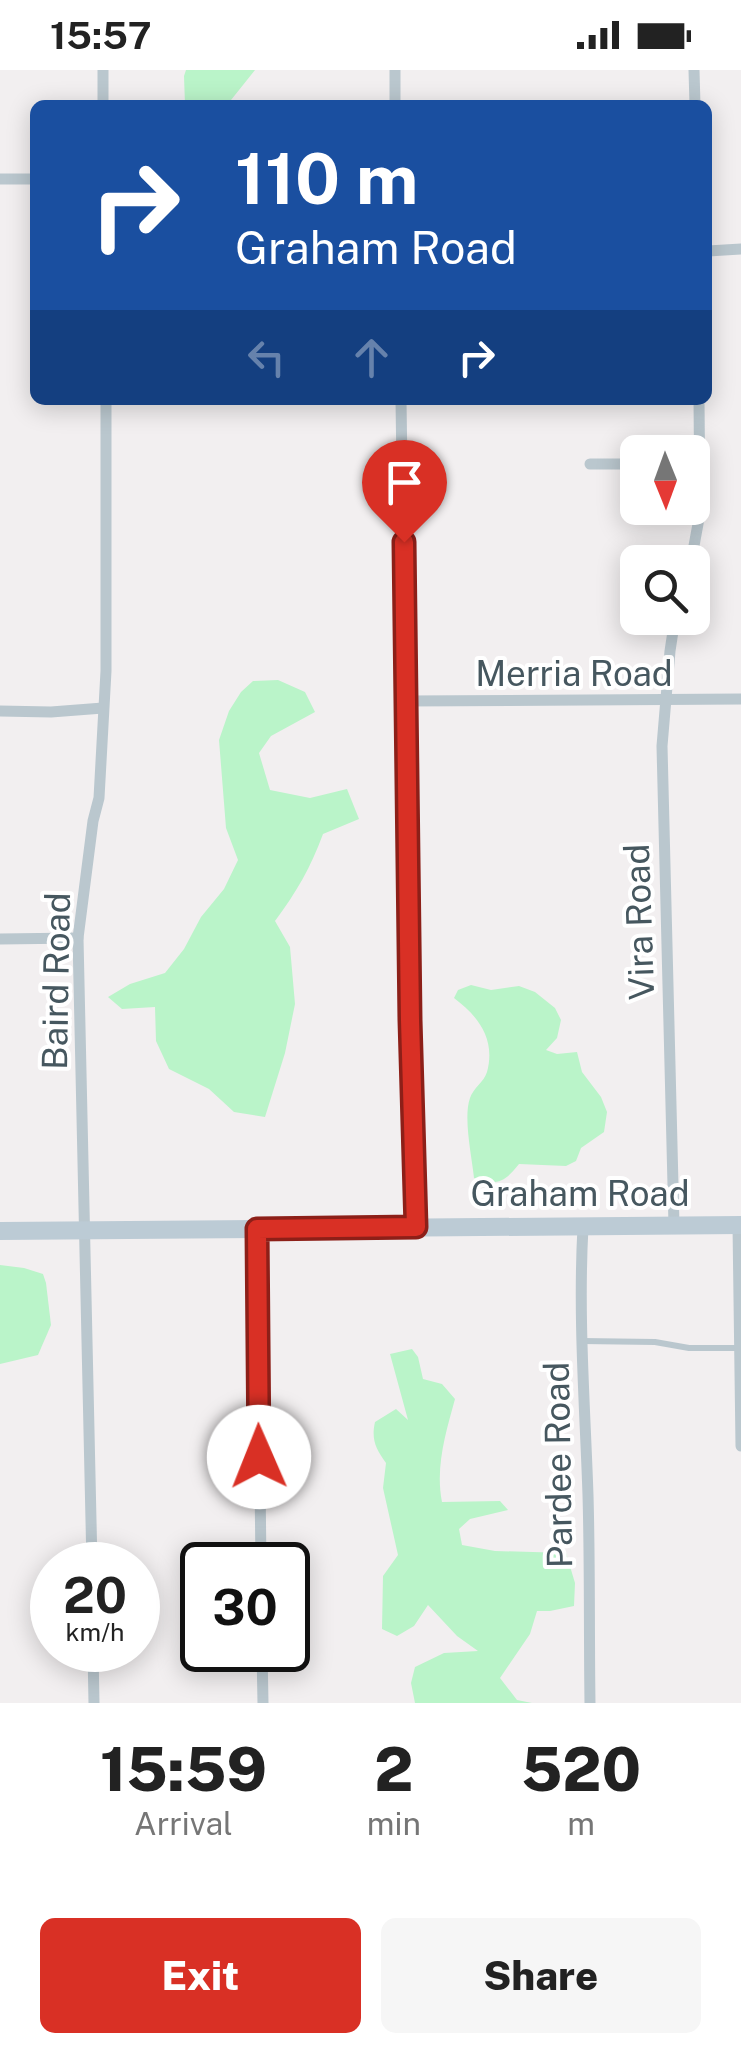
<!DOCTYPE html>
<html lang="en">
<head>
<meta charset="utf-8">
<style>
	:root { --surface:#fff; --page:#f6f6f6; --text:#222; --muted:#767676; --accent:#d93025 }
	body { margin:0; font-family:"Public Sans",sans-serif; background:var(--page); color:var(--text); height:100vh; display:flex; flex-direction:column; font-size:38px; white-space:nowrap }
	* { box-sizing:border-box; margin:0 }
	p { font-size:32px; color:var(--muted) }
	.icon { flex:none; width:55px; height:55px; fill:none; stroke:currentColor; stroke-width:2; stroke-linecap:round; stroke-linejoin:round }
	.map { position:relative; height:1633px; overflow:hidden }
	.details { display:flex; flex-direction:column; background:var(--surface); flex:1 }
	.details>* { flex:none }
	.top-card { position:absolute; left:30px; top:30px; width:682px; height:305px; border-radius:15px; box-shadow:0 5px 25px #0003; background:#1a4fa0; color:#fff; overflow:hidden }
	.needle { width:65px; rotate:179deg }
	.fabs { position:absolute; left:620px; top:365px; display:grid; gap:20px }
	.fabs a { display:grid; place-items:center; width:90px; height:90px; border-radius:15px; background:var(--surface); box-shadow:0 5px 25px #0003; font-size:50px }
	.speed { position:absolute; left:30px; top:1472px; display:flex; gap:20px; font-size:50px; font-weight:700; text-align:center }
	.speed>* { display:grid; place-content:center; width:130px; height:130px; border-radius:50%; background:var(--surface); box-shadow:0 5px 25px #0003; line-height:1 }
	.speed small { font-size:25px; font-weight:400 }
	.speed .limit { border:5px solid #111; border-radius:15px; background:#fff; color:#111 }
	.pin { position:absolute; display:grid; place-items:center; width:85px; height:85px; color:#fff; margin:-102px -42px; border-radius:50% 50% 50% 0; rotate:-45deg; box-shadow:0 0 10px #0007 }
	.pin .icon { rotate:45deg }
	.me { position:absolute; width:110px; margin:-55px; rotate:359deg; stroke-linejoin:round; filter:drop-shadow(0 0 8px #0008) }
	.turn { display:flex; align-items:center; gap:35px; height:210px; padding:0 40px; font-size:45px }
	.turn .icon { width:130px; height:130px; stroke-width:2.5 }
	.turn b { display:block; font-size:70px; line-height:85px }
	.lanes { display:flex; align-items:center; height:95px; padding:0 40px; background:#0003; justify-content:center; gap:50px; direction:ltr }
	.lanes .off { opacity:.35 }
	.eta { display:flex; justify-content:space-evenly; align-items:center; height:170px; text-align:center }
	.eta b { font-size:60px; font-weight:800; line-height:70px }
	.action { display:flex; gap:20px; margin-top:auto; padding:20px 40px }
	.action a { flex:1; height:115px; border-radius:15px; background:var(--accent); color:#fff; font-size:40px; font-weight:800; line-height:115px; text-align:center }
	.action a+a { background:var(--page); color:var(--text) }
	.status { display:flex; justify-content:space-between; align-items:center; height:70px; padding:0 50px; background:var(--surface); direction:ltr }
	.status svg { height:28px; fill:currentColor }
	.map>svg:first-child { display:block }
	.green { fill:#baf4c9 }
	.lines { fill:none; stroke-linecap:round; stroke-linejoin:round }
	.service { stroke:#bac7ce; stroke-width:6 }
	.minor { stroke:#bac7ce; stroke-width:11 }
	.secondary { stroke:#bccbd5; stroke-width:18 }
	.route-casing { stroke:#8d1f18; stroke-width:25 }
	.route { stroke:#d93025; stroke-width:18 }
	.labels { text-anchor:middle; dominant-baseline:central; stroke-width:8; stroke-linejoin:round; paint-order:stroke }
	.street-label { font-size:35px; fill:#46575f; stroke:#fff }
</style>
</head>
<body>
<div class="status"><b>15:57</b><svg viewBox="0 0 49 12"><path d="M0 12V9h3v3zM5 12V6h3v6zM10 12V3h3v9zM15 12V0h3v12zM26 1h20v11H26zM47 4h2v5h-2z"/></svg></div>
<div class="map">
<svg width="741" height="1633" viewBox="0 0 741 1633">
	<rect width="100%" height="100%" fill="#f2eff0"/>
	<g class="green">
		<path d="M 186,0 L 255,0 L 231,30 L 234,35 L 185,35 L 184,6 Z"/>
		<path d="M 278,610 L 305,622 L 315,642 L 271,666 L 259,683 L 270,720 L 310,728 L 347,719 L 359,749 L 323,764 C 311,797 296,823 275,851 L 290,877 L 295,934 L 285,983 L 265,1047 L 234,1042 L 209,1019 L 169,999 L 156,971 L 155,937 L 122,939 L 108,927 L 130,914 L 165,903 L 184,879 L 201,847 L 224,819 L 238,790 L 226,758 L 219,670 L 229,641 L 241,622 L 253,611 Z"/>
		<path d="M 471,915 L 491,920 L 519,916 L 535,922 L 555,938 L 561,950 L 557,968 L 546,980 L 557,984 L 577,982 L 582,1002 L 601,1027 L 607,1042 L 604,1062 L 581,1078 L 576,1091 L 566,1096 L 519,1094 C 505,1112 496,1117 474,1108 C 472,1087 463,1048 470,1028 C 473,1018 484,1012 487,1002 C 496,969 478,946 454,928 L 458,920 Z"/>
		<path d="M 0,1195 L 24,1198 L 43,1204 L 46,1213 L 51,1255 L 38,1285 L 0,1294 Z"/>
		<path d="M 412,1279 L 418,1287 L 423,1309 L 442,1314 L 455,1329 C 446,1362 435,1397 442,1432 L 500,1431 L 508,1440 L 470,1449 L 459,1459 L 462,1475 L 495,1481 L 566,1483 L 575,1513 L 574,1536 L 550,1541 L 537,1541 L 530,1564 L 500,1608 L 517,1630 L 532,1633 L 415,1633 L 411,1613 L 415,1597 L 444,1583 L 478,1581 L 457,1566 L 428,1535 L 414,1556 L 397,1566 L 382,1559 L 383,1506 L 398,1485 L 383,1418 L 386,1393 C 376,1379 371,1370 375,1352 L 396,1339 L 408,1350 L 390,1284 Z"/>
	</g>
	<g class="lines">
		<path class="service" d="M 582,1271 L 655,1272 L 689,1278 L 738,1278"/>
		<g class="minor">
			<path d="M 395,0 L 395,35"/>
			<path d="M 694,0 L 695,35"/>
			<path d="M 103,35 L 103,0"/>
			<path d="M 0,109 L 35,109"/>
			<path d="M 708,181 L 741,179"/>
			<path d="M 401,330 L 410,950 L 416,1157"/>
			<path d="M 590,394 L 638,394"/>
			<path d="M 691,492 L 700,443 L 699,330"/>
			<path d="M 406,631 L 741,629"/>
			<path d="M 0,641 L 51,642 L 103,638"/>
			<path d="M 0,869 L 78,868"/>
			<path d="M 674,1155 L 662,676 L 670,581 L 675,548"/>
			<path d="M 738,1155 L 741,1376"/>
			<path d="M 583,1157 C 578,1246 585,1336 588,1425 C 590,1495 589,1564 590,1633"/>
			<path d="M 257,1159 L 261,1495"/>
			<path d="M 92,1495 L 78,868 L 93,751 L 99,728 L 106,601 L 106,330"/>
			<path d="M 93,1580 L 94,1633"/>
			<path d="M 262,1580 L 263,1633"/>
		</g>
		<path class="secondary" d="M 0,1161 L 741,1155"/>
	</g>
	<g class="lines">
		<defs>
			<path id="route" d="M 259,1387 L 257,1159 L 416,1157 L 410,950 L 404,472"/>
		</defs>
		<use href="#route" class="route-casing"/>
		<use href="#route" class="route"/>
	</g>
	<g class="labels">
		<g class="street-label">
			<text x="574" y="603">Merria Road</text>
			<text transform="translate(639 852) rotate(-92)">Vira Road</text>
			<text transform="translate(56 911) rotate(-89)">Baird Road</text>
			<text x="580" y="1123">Graham Road</text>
			<text transform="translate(558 1395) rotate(-91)">Pardee Road</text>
		</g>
	</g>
</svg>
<div class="fabs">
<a><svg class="needle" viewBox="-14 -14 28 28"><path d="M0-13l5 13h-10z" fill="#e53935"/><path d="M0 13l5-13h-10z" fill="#767676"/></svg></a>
<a><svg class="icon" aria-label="search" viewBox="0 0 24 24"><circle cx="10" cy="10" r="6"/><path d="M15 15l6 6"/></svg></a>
</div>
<div class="speed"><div>20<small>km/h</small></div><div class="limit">30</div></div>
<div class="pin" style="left:404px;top:472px;background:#d93025"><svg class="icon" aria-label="arrive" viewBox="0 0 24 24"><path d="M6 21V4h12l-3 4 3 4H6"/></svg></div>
<svg class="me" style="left:259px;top:1387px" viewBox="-20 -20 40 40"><circle r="19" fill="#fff"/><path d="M0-13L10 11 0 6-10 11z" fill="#d93025"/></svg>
<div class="top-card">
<div class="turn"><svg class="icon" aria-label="right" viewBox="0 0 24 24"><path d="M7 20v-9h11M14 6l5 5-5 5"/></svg><div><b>110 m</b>Graham Road</div></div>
<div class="lanes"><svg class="icon off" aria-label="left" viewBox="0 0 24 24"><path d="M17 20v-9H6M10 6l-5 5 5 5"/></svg><svg class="icon off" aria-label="ahead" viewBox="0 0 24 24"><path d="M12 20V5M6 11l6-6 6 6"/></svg><svg class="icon" aria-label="right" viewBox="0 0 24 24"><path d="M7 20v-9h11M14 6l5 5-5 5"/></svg></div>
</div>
</div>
<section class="details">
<div class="eta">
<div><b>15:59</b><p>Arrival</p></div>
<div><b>2</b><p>min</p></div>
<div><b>520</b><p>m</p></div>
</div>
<div class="action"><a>Exit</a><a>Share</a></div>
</section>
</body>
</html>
